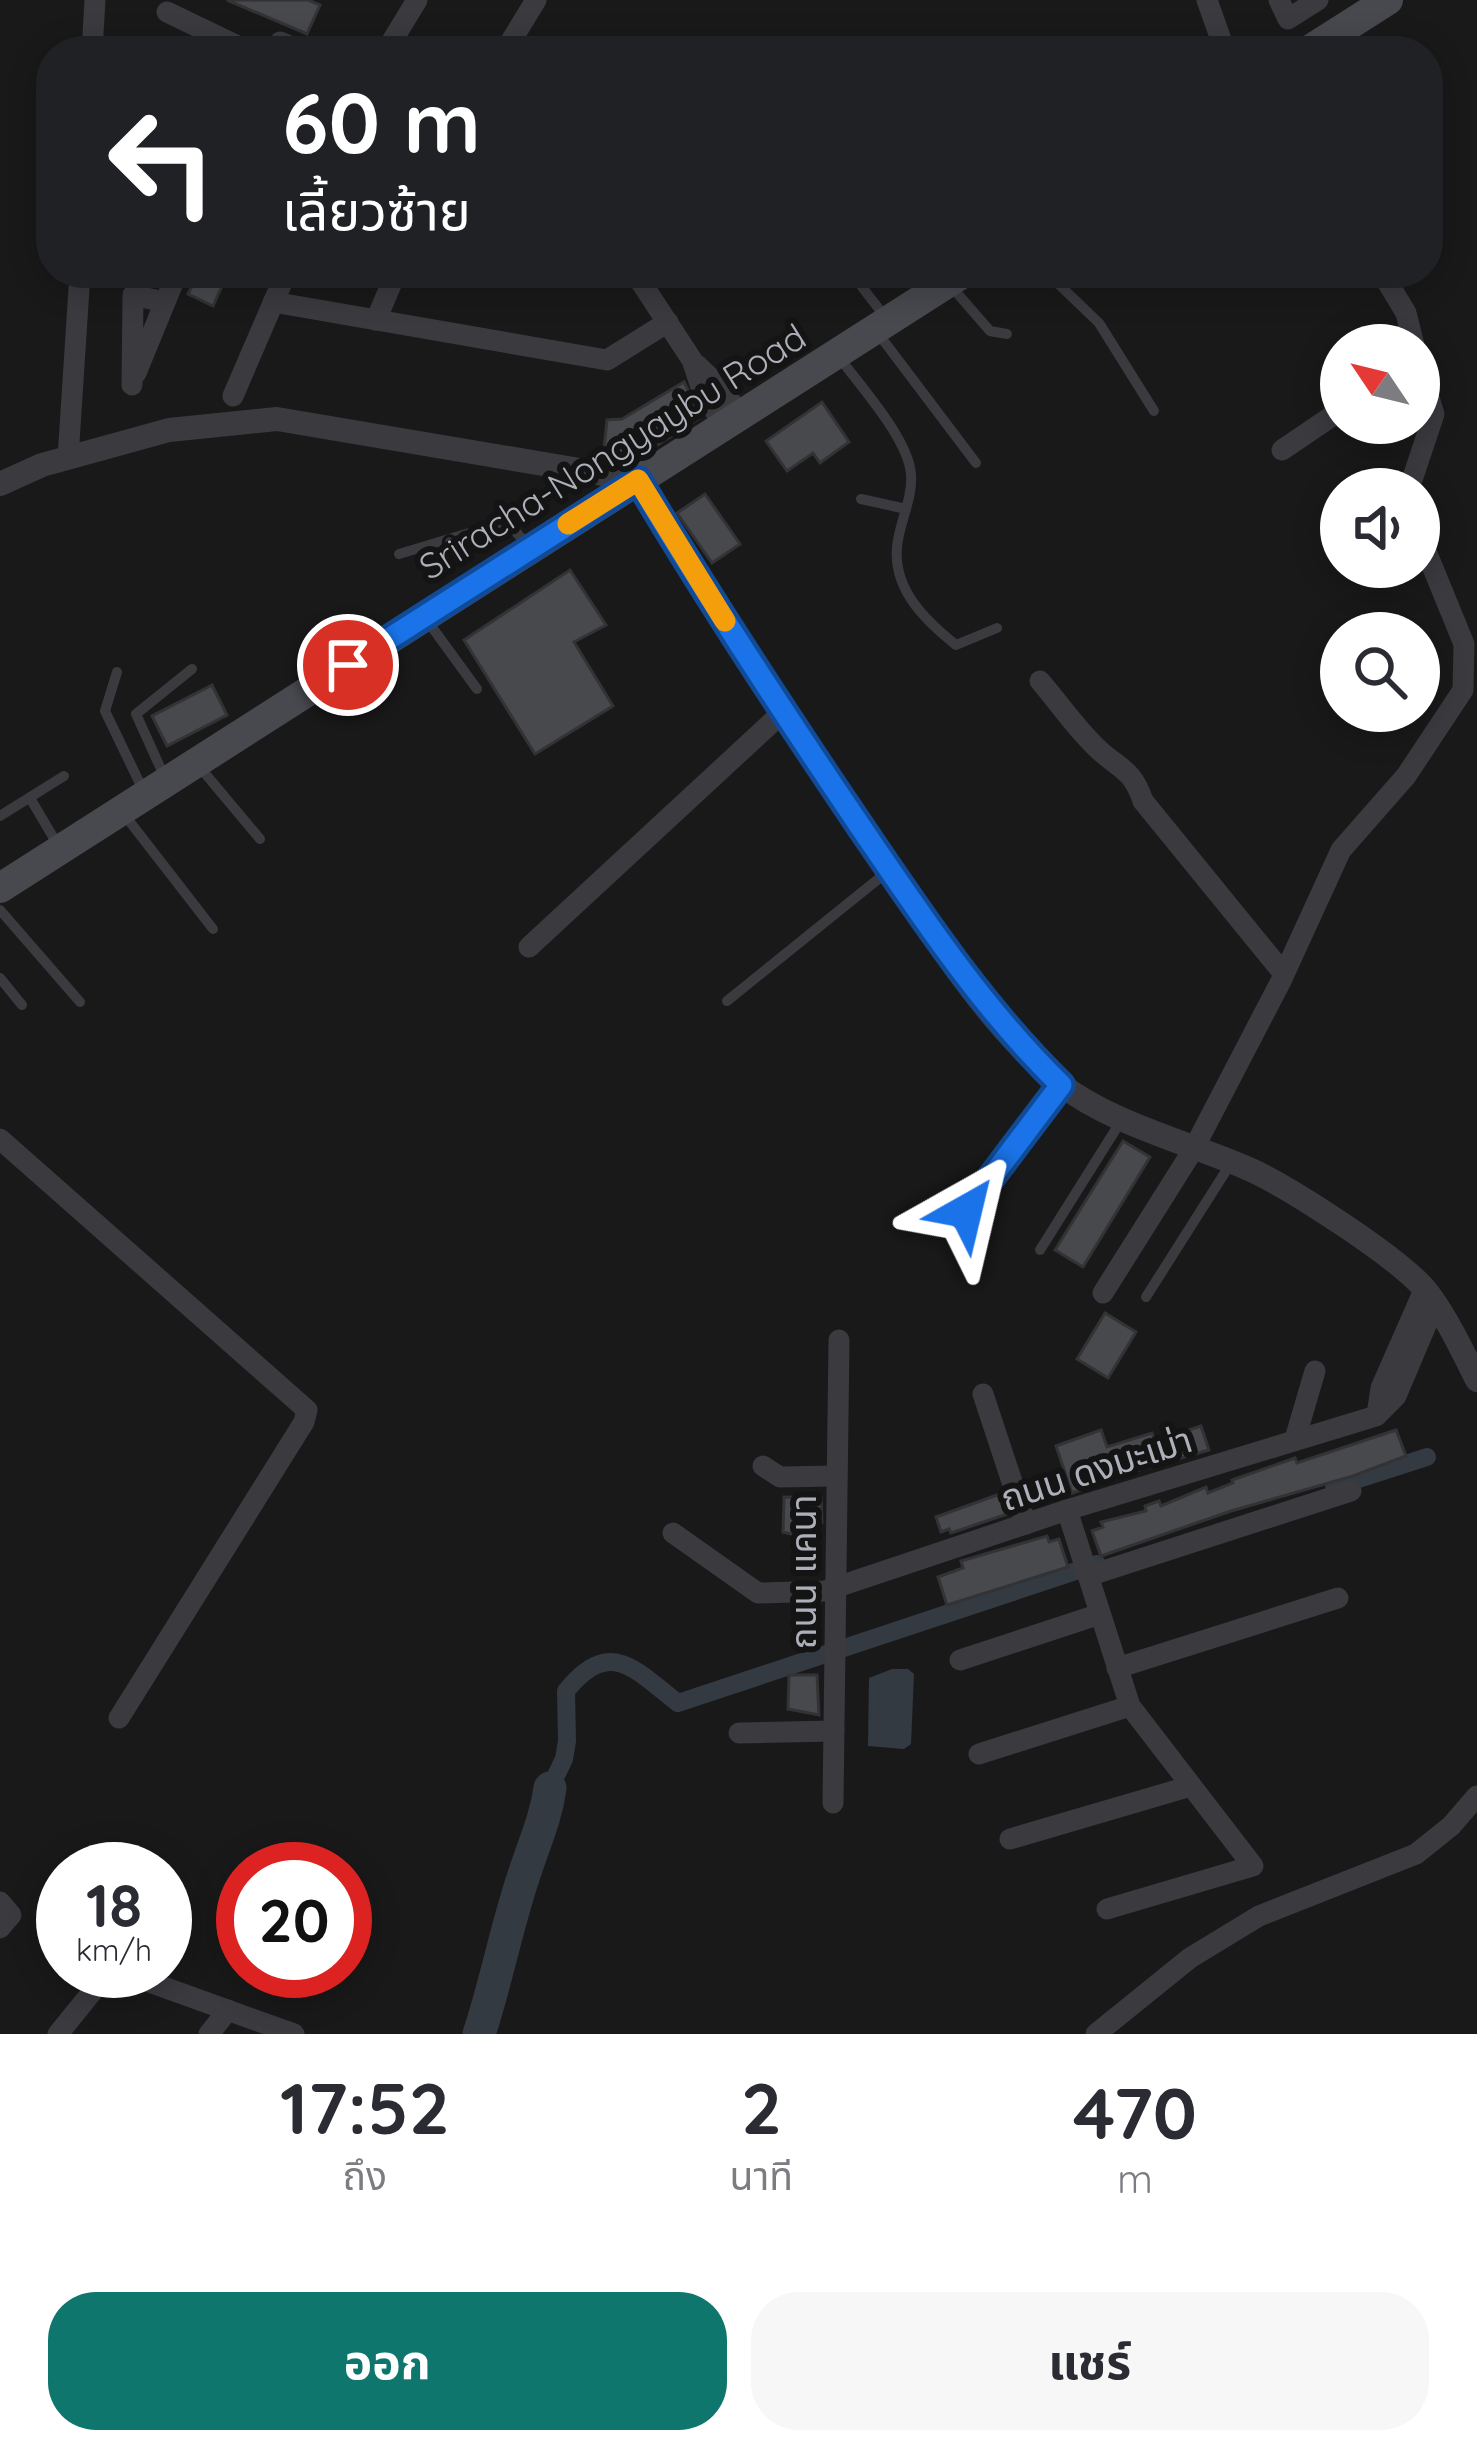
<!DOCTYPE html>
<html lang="th">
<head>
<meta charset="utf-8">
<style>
	:root { --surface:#fff; --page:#f7f7f7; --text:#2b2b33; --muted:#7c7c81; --accent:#0f766e }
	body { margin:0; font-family:Quicksand,"Noto Sans Thai",sans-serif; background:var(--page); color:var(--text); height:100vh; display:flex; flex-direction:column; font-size:45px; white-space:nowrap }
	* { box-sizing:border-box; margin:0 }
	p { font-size:39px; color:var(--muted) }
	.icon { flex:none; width:66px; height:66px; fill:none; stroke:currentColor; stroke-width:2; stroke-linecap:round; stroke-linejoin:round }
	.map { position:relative; height:2034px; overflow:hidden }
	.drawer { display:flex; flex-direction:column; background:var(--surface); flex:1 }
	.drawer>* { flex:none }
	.guide { position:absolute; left:36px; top:36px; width:1407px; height:252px; border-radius:48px; box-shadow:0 6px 30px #0003; background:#202124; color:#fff; overflow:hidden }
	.needle { width:78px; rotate:305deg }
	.buttons { position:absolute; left:1320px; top:324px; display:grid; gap:24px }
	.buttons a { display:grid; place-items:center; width:120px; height:120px; border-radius:50%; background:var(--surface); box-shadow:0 6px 30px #0003; font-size:60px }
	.speed { position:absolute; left:36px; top:1842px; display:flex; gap:24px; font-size:60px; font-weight:700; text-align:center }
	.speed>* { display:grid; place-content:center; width:156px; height:156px; border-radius:50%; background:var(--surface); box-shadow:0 6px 30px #0003; line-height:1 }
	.speed small { font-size:30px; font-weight:400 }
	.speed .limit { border:18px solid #d22; background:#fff; color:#111 }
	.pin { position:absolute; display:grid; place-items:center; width:102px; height:102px; color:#fff; margin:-51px; border:6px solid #fff; border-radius:50%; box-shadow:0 3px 12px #0007 }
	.me { position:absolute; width:132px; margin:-66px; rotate:37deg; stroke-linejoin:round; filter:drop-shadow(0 0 9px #0008) }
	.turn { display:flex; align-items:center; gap:42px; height:252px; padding:0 48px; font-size:54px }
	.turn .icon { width:156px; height:156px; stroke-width:2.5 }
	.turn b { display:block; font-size:84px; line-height:102px }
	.eta { display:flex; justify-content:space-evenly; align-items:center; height:204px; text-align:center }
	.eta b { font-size:72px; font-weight:700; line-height:84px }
	.cta { display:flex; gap:24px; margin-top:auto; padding:24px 48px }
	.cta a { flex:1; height:138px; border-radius:48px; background:var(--accent); color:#fff; font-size:48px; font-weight:700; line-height:138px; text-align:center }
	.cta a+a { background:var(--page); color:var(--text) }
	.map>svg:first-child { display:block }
	.water { fill:#343a42 }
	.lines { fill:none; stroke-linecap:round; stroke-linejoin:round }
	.canal { stroke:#343a42; stroke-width:18 }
	.river { stroke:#343a42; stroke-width:33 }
	.building { fill:#48494d; stroke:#333336; stroke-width:3 }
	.service { stroke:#3a3a3f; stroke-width:10 }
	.minor { stroke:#3a3a3f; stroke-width:21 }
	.tertiary { stroke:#3a3a3f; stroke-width:24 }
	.secondary { stroke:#48494f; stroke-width:30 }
	.route-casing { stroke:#114b97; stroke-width:30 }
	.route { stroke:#1a73e8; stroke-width:21 }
	.slow { stroke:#f59e0b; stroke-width:21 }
	.labels { text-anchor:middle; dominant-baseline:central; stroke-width:12; stroke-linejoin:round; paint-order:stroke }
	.street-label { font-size:36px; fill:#adafb9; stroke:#141415 }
</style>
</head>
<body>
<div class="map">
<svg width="1477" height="2034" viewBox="0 0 1477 2034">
	<rect width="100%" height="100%" fill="#19191a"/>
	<path class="water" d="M 892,1669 L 908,1669 L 914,1674 L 911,1744 L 904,1749 L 868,1746 L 869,1678 Z"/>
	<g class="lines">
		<g class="canal">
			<path d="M 1334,1487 L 1427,1457"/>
			<path d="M 550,1788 L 564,1759 L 567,1741 L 566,1691 C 610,1636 635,1670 678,1703 L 1097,1564"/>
		</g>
		<path class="river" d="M 479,2034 C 497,1980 507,1923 526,1869 C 535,1841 546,1818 550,1788"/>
	</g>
	<g class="building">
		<path d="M 227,0 L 308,0 L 320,5 L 307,34 Z"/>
		<path d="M 198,273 L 228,273 L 213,306 L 188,294 Z"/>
		<path d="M 684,382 L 701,417 L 634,460 L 603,457 L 607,420 L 622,419 Z"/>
		<path d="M 822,402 L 849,442 L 820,463 L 813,453 L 787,471 L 766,441 Z"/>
		<path d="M 705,494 L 740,544 L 712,563 L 677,513 Z"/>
		<path d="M 570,570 L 606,625 L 574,642 L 613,706 L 535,754 L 464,640 Z"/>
		<path d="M 212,685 L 227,715 L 167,746 L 152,716 Z"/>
		<path d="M 1123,1141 L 1150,1157 L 1083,1267 L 1055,1250 Z"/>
		<path d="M 1105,1313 L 1136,1332 L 1108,1378 L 1077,1359 Z"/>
		<path d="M 1201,1426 L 1209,1450 L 1129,1473 L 1128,1468 L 1090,1480 L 1093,1486 L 1072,1493 L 1056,1446 L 1101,1430 L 1107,1447 L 1152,1433 L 1155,1441 Z"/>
		<path d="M 1396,1430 L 1406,1456 L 1353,1476 L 1231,1511 L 1101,1556 L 1092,1531 L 1103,1527 L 1101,1522 L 1146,1511 L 1145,1506 L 1159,1501 L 1161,1506 L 1206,1487 L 1208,1493 L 1233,1483 L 1232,1480 L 1295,1458 L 1297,1463 Z"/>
		<path d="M 1000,1494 L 1007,1514 L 951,1533 L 949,1529 L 941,1532 L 936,1517 Z"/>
		<path d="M 784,1497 L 821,1498 L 822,1522 L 812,1521 L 812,1539 L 783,1532 Z"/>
		<path d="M 1047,1536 L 1049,1542 L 1059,1539 L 1068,1567 L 947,1605 L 938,1577 L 963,1568 L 961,1561 Z"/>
		<path d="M 789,1675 L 817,1675 L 819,1715 L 788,1709 Z"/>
	</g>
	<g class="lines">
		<g class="service">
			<path d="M 859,273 L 862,287 L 886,318"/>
			<path d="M 1047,273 L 1099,323 L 1154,411"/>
			<path d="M 950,285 L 990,331 L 1007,334"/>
			<path d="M 877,332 L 976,463"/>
			<path d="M 839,357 C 860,386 908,438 911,474 C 913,499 899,523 897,547 C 893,590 926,621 956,645 L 997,628"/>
			<path d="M 861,499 L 906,509"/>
			<path d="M 399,554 L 479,530 L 511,526 L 528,546"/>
			<path d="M 426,619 L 477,689"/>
			<path d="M 117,672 L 105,711 L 144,792"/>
			<path d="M 198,765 L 260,839"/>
			<path d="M 165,778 L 136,714 L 192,669"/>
			<path d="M 30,798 L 59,847"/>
			<path d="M 123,813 L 213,929"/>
			<path d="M 0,816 L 64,776"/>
			<path d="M 0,910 L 80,1002"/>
			<path d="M 0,978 L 22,1005"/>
			<path d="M 727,1001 L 887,872"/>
			<path d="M 966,1211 L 1061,1085"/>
			<path d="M 1040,1250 L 1121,1121"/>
			<path d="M 1146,1297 L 1231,1163"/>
		</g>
		<g class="minor">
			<path d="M 1207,0 L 1225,51"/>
			<path d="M 1279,0 L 1288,19 L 1318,0"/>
			<path d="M 167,12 L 248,51"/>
			<path d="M 92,51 L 95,0"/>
			<path d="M 276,51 L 280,42 L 302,51"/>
			<path d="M 386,51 L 417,0"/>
			<path d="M 505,51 L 536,0"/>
			<path d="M 635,273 L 692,360 L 703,393 L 725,426"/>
			<path d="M 1382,273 L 1406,313 L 1414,345"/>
			<path d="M 273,302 L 607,360 L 668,322"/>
			<path d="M 376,320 L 396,273"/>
			<path d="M 697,365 L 720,387 L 741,416"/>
			<path d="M 136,373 L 177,273"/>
			<path d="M 132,385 L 133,295 L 164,302"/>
			<path d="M 233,396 L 286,273"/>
			<path d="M 1282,450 L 1341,410"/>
			<path d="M 68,458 L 80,273"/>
			<path d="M 1409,489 L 1434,414 L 1419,365"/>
			<path d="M 1040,681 C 1059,703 1077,730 1099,750 C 1121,770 1132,769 1143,801 L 1284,974"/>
			<path d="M 529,947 L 783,712"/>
			<path d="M 0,1139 L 307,1410 L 304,1422 L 119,1718"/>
			<path d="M 1103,1293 L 1193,1150 L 1281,981 L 1341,850 L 1406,776 L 1463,690 L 1464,644 L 1419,534"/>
			<path d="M 983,1394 L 1026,1524"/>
			<path d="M 1377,1415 L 1381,1388 L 1425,1288"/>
			<path d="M 1295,1439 L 1315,1371"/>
			<path d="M 763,1466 L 780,1477 L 835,1476"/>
			<path d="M 1067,1510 L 1130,1706 L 1253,1866 L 1107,1909"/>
			<path d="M 673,1533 L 758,1593 L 825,1591 L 1067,1510 L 1376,1416 L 1396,1396 L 1435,1304"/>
			<path d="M 1088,1576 L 1351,1491"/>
			<path d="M 960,1660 L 1100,1614"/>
			<path d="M 1117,1668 L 1338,1598"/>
			<path d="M 739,1733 L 834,1731"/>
			<path d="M 979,1754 L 1130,1706"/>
			<path d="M 833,1803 L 839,1340"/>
			<path d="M 1010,1839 L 1191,1786"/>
			<path d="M 0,1902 L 11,1915 L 0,1928"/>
			<path d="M 119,1971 L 294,2034"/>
			<path d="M 58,2034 L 109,1971"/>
			<path d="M 209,2034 L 228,2010"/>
			<path d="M 1096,2034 L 1190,1958 L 1259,1916 L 1416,1854 L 1451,1826 L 1477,1796"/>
		</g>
		<path class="tertiary" d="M 0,484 L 42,465 L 169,430 L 277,419 L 638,480 C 713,605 793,726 874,847 C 927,926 985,1023 1059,1083 C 1111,1124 1190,1143 1249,1169 C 1289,1187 1403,1260 1428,1293 C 1448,1320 1462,1350 1477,1380"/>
		<g class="secondary">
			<path d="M 1308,51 L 1388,0"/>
			<path d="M 0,888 L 963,273"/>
		</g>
	</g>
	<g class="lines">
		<defs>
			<path id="route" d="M 348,665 L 638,480 C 708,598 783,712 860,826 C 922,917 982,1008 1061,1085 L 966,1211"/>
		</defs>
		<use href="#route" class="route-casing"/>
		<use href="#route" class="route"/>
		<path class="slow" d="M 568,524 L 638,480 L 725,621"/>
	</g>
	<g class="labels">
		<g class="street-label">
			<text transform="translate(612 451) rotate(-32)">Sriracha-Nongyaybu Road</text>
			<text transform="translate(1096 1468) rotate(-18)">ถนน ดงมะเม่า</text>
			<text transform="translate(802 1572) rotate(-90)">ถนน แคนา</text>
		</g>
	</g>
</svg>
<div class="buttons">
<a><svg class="needle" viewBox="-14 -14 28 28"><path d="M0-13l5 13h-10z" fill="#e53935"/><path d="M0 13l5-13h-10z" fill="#7c7c81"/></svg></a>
<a><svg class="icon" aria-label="sound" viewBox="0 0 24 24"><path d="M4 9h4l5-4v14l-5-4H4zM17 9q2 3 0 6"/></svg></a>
<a><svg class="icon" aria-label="search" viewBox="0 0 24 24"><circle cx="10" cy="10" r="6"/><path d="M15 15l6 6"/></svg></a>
</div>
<div class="speed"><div>18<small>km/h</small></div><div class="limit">20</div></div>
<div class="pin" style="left:348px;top:665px;background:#d93025"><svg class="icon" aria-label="arrive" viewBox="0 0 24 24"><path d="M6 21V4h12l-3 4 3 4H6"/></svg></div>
<svg class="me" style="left:966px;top:1211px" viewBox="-20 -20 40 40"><path d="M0-17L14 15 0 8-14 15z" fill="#1a73e8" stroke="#fff" stroke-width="4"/></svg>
<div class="guide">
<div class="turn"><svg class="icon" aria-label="left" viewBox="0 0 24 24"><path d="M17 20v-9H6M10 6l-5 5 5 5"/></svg><div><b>60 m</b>เลี้ยวซ้าย</div></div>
</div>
</div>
<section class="drawer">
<div class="eta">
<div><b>17:52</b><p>ถึง</p></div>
<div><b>2</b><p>นาที</p></div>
<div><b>470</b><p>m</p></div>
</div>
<div class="cta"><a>ออก</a><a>แชร์</a></div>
</section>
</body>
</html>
